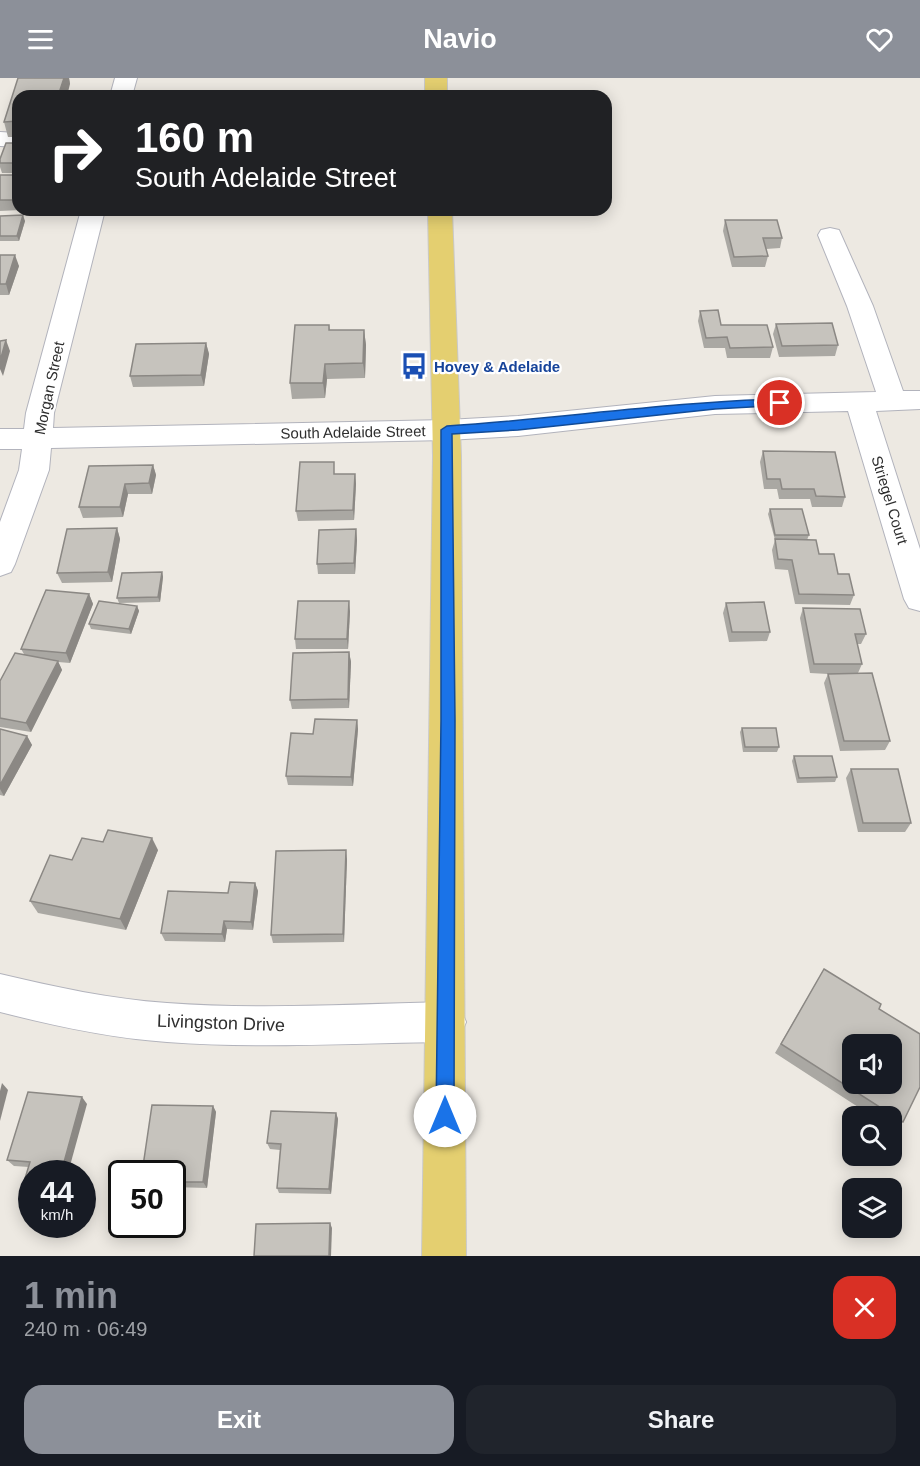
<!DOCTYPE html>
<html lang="en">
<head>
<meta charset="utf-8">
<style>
	:root { --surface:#171b24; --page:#20242c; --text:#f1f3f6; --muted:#9ea1a6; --accent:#8c9099 }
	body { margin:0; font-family:Arial,sans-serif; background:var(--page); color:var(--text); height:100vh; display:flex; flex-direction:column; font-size:22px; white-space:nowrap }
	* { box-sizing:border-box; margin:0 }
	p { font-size:20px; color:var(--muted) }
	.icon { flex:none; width:33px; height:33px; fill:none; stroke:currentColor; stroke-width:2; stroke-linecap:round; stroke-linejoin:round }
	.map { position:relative; height:1178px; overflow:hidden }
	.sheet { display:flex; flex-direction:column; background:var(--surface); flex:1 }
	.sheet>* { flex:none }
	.guide { position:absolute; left:12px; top:12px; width:600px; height:126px; border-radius:18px; box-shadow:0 3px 15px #0003; background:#202124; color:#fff; overflow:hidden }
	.buttons { position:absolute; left:842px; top:956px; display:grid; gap:12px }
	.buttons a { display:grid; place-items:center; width:60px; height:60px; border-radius:12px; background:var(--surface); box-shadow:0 3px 15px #0003; font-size:30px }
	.speed { position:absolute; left:18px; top:1082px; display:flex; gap:12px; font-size:30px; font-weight:700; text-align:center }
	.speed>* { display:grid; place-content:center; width:78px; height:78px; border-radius:50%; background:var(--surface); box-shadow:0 3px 15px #0003; line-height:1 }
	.speed small { font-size:15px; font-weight:400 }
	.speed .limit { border:3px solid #111; border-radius:9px; background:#fff; color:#111 }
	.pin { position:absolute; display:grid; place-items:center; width:51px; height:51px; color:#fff; margin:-26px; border:3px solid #fff; border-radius:50%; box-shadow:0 2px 6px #0007 }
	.me { position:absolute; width:66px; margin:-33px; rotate:0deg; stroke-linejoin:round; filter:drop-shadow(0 0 4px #0008) }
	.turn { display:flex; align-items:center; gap:21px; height:126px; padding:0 24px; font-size:27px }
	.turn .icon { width:78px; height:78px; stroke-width:2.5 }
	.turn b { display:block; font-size:42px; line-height:51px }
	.round { display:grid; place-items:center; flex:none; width:63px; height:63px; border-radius:18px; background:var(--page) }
	.head { display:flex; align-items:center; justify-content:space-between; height:102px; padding:0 24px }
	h1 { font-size:36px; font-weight:700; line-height:45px; color:var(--accent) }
	.cta { display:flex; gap:12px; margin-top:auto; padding:12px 24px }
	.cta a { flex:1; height:69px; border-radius:18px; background:var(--accent); color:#fff; font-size:24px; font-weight:700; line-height:69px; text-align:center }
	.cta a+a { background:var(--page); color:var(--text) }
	header { display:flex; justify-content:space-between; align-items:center; height:78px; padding:0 24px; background:var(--accent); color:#fff; font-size:27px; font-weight:700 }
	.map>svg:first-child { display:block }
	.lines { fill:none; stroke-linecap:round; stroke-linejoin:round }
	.minor-casing { stroke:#b2b3bc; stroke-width:2 }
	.major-casing { stroke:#c9c9c9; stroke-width:2 }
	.minor { fill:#fff; fill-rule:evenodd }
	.major { fill:#e4cf70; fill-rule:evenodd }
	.wall { fill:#aaa8a3 }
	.shaded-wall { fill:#8b8884 }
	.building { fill:#c6c3bd; stroke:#8b8884; stroke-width:1.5; fill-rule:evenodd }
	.route { fill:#1a73e8; stroke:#114b97; stroke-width:1.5 }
	.labels { text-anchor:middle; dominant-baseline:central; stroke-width:4.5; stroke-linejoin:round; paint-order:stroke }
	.transit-label { font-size:15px; font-weight:bold; fill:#164399; stroke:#fff; text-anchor:start }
	.street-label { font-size:15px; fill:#2e2e2e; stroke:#fff }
	.near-street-label { font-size:18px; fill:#2e2e2e; stroke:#fff }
</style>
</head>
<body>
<header><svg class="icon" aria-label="menu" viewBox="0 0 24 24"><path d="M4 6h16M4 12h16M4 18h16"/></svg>Navio<svg class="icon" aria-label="heart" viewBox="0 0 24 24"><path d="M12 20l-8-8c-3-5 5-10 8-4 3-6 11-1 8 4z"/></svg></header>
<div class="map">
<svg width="920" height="1178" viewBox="0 0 920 1178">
	<rect width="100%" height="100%" fill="#ede9e2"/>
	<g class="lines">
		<defs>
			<g id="minor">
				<path d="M 115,0 L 137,0 L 132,18 L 110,18 Z"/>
				<path d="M 0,54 L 18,55 L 18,69 L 0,68 Z"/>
				<path d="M 81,132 L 105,132 L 54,335 L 53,350 L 447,342 L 518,338 L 715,318 L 876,314 L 847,228 L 818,157 L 821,152 L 830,150 L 839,152 L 873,228 L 903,313 L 920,313 L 920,331 L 876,333 L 920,471 L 920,533 L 909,530 L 904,521 L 848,333 L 715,336 L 518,358 L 447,362 L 51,370 L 49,392 L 15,486 L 11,494 L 0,498 L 0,444 L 19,392 L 22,371 L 0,371 L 0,351 L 24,351 L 26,335 Z"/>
				<path d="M 0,896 C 55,909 110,921 167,925 C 260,932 353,926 446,924 L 460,930 L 466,944 L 460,958 L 446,964 C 353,965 259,971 167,964 C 110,960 55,948 0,934 Z"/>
			</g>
			<g id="major">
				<rect x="425" y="0" width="22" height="18"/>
				<path d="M 428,132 L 452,132 L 461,378 L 466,1178 L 422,1178 L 433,378 Z"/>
			</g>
		</defs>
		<use href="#minor" class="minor-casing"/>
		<use href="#major" class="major-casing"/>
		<use href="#minor" class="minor"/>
		<use href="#major" class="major"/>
	</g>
	<g class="wall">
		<path d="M 18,0 L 69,0 L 70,6 L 18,18 L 18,59 L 8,59 L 4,44 Z"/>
		<path d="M 18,65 L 18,95 L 2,95 L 0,89 L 0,81 Z"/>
		<path d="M 0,97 L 18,97 L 18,132 L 21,132 L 0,133 Z"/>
		<path d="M 0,138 L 25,143 L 19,163 L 0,163 Z"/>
		<path d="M 725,142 L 782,160 L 780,170 L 766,171 L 768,178 L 765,189 L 732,189 L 723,153 Z"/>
		<path d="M 0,177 L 19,188 L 9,217 L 0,217 Z"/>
		<path d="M 700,233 L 721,247 L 773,269 L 770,280 L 727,280 L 725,270 L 704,270 L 698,243 Z"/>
		<path d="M 776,246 L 838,267 L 835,278 L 779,279 L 773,256 Z"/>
		<path d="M 329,247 L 330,252 L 364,252 L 366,267 L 365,300 L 327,301 L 325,320 L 292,321 L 290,305 Z"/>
		<path d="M 206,265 L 209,276 L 204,308 L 133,309 L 130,298 Z"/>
		<path d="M 763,373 L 845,419 L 842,429 L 812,429 L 810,421 L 779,421 L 777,411 L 764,411 L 760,384 Z"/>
		<path d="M 153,387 L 156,397 L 152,416 L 128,416 L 123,439 L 83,440 L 79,429 Z"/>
		<path d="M 335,396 L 355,396 L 356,406 L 354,442 L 298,443 L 296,433 Z"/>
		<path d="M 770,431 L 809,457 L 807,462 L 819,476 L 838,496 L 854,517 L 850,527 L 795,526 L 788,492 L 775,491 L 772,472 L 775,462 L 768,436 Z"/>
		<path d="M 117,450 L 120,461 L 112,504 L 62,505 L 57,495 Z"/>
		<path d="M 356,451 L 357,462 L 355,496 L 318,496 L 317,486 Z"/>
		<path d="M 162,494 L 163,499 L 160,524 L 119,525 L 117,520 Z"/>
		<path d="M 89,516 L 93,526 L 70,585 L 58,584 L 62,592 L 31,654 L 0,649 L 0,603 L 24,576 L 21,571 Z"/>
		<path d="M 726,525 L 770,554 L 767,563 L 729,564 L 723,535 Z"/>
		<path d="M 137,528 L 139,533 L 131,556 L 91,551 L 89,546 Z"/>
		<path d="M 803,530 L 866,556 L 861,566 L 857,566 L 862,586 L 858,595 L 890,663 L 885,672 L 840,673 L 824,605 L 828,596 L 810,595 L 800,540 Z"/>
		<path d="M 350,533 L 348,571 L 296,571 L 295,561 Z"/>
		<path d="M 349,574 L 351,584 L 349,630 L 292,631 L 290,622 Z"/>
		<path d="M 357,642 L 358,651 L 353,708 L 288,707 L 286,698 L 313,656 Z"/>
		<path d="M 742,650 L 779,669 L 777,674 L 743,674 L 740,654 Z"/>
		<path d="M 0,651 L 27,658 L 32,667 L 4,718 L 0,717 Z"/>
		<path d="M 794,678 L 837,699 L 835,704 L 797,705 L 792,683 Z"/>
		<path d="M 851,691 L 911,745 L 905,754 L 858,754 L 846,700 Z"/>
		<path d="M 158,772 L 126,852 L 38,835 L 30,823 L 72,782 Z"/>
		<path d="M 347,781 L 344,864 L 273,865 L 271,857 Z"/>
		<path d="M 255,805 L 258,813 L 253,852 L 227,851 L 225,864 L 165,863 L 161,855 L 228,815 Z"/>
		<path d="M 824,891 L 879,931 L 903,1044 L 894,1053 L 891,1051 L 891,1038 L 872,1038 L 775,975 Z"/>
		<path d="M 87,1026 L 32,1095 L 32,1113 L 30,1112 L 23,1107 L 29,1089 L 14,1088 L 7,1082 Z"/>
		<path d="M 213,1028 L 216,1034 L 207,1110 L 172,1109 L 172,1095 Z"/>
		<path d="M 336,1035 L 338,1041 L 331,1116 L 279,1115 L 277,1110 L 280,1072 L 270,1071 L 267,1065 Z"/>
	</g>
	<g class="shaded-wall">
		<path d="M 64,0 L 69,0 L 70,6 L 67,18 L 58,18 Z"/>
		<path d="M 23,137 L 25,143 L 19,163 L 17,158 Z"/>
		<path d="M 15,177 L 19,188 L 9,217 L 6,206 Z"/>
		<path d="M 364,252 L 366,267 L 365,300 L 363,285 Z"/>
		<path d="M 6,262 L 10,273 L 3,298 L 0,291 L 0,283 Z"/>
		<path d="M 206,265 L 209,276 L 204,308 L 201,297 Z"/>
		<path d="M 325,286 L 327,301 L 325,320 L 323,305 Z"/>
		<path d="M 153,387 L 156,397 L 152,416 L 149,405 Z"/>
		<path d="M 355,396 L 356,406 L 354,442 L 353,432 Z"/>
		<path d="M 125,406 L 128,416 L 123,439 L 120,429 Z"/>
		<path d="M 117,450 L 120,461 L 112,504 L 108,494 Z"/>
		<path d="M 356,451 L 357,462 L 355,496 L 354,485 Z"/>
		<path d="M 162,494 L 163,499 L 160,524 L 158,519 Z"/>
		<path d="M 89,516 L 93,526 L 70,585 L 66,575 Z"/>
		<path d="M 349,523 L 350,533 L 348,571 L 347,561 Z"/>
		<path d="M 137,528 L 139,533 L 131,556 L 129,551 Z"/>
		<path d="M 349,574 L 351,584 L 349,630 L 348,621 Z"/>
		<path d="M 58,583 L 62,592 L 31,654 L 26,645 Z"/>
		<path d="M 357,642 L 358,651 L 353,708 L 351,699 Z"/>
		<path d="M 27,658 L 32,667 L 4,718 L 0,711 L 0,707 Z"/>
		<path d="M 152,760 L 158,772 L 126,852 L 120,841 Z"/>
		<path d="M 346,772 L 347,781 L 344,864 L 343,856 Z"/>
		<path d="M 255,805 L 258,813 L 253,852 L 251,844 Z"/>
		<path d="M 224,843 L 227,851 L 225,864 L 222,856 Z"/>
		<path d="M 2,1005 L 8,1012 L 0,1043 L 0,1013 Z"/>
		<path d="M 82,1019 L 87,1026 L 68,1095 L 61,1095 Z"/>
		<path d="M 213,1028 L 216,1034 L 207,1110 L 203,1104 Z"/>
		<path d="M 336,1035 L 338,1041 L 331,1116 L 329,1111 Z"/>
		<path d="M 330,1145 L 332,1150 L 331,1178 L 329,1178 Z"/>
	</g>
	<g class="building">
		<path d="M 18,0 L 64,0 L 58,18 L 18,18 L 18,43 L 4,44 Z"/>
		<path d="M 6,65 L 18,65 L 18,85 L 0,85 L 0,81 Z"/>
		<rect x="0" y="97" width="18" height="25"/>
		<path d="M 23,137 L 17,158 L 0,158 L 0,138 Z"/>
		<path d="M 725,142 L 777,142 L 782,160 L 763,160 L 768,178 L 734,179 Z"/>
		<path d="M 0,177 L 15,177 L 6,206 L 0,206 Z"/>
		<path d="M 718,232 L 721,247 L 767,247 L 773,269 L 730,270 L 727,259 L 706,260 L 700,233 Z"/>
		<path d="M 832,245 L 838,267 L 782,268 L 776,246 Z"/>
		<path d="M 295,247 L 329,247 L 329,252 L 364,252 L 363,285 L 325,286 L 323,305 L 290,305 Z"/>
		<path d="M 6,262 L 0,283 L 0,263 Z"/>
		<path d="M 206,265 L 201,297 L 130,298 L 136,266 Z"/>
		<path d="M 763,373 L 835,374 L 845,419 L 816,418 L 814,411 L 782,411 L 780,401 L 767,401 Z"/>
		<path d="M 300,384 L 334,384 L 334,396 L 355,396 L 353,432 L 296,433 Z"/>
		<path d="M 153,387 L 149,405 L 125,406 L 120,429 L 79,429 L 89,388 Z"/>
		<path d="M 770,431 L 802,431 L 809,457 L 775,457 Z"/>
		<path d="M 117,450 L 108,494 L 57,495 L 67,451 Z"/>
		<path d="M 356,451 L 354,485 L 317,486 L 319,452 Z"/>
		<path d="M 775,461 L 816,462 L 819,476 L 834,476 L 838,496 L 849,496 L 854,517 L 799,516 L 792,482 L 778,481 Z"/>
		<path d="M 162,494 L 158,519 L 117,520 L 122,495 Z"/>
		<path d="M 46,512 L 89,516 L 66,575 L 21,571 Z"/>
		<path d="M 99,523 L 137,528 L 129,551 L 89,546 Z"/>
		<path d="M 298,523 L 349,523 L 347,561 L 295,561 Z"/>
		<path d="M 764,524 L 770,554 L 732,554 L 726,525 Z"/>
		<path d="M 803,530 L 860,531 L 866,556 L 855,556 L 862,586 L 814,586 Z"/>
		<path d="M 349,574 L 348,621 L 290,622 L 293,575 Z"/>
		<path d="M 15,575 L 58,583 L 26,645 L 0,640 L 0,603 Z"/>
		<path d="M 872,595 L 890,663 L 844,663 L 828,596 Z"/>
		<path d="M 315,641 L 357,642 L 351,699 L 286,698 L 291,655 L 313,656 Z"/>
		<path d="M 742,650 L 776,650 L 779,669 L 745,669 Z"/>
		<path d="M 0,651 L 27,658 L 0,707 Z"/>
		<path d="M 794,678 L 832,678 L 837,699 L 799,700 Z"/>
		<path d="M 851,691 L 898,691 L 911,745 L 863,745 Z"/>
		<path d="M 108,752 L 152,760 L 120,841 L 30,823 L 50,777 L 72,782 L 82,760 L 103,764 Z"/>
		<path d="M 346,772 L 343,856 L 271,857 L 276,773 Z"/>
		<path d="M 230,804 L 255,805 L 251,844 L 224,843 L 222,856 L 161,855 L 168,813 L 228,815 Z"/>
		<path d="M 824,891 L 881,926 L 879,931 L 920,956 L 920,1009 L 903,1044 L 781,966 ZM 852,966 L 891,966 L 891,1005 L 852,1005 Z"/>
		<path d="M 28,1014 L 82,1019 L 61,1095 L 32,1095 L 32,1108 L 23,1107 L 30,1084 L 7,1082 Z"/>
		<path d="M 152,1027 L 213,1028 L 203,1104 L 172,1104 L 172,1095 L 142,1095 Z"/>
		<path d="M 271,1033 L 336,1035 L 329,1111 L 277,1110 L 281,1066 L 267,1065 Z"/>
		<path d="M 330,1145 L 329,1178 L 254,1178 L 256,1146 Z"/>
	</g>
	<path class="route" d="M 780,321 L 784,322 L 784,327 L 715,331 L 518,352 L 452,356 L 455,642 L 454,1038 L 451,1044 L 445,1046 L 439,1044 L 436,1038 L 441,642 L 441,352 L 447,348 C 558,341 668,324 780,321 Z"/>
	<defs>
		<symbol id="bus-bare" viewBox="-9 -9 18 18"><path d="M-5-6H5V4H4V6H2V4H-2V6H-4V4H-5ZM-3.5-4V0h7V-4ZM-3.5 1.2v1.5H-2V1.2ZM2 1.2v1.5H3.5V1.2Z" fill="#1a4fb4" stroke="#fff" stroke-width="2.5" paint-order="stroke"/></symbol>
	</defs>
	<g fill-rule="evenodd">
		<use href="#bus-bare" x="395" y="269" width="38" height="38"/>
	</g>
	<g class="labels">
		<g class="transit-label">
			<text x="434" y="288">Hovey &amp; Adelaide</text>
		</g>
		<g class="street-label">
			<text transform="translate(49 310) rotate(-78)">Morgan Street</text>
			<text transform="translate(353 354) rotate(-1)">South Adelaide Street</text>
			<text transform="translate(890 422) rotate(73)">Striegel Court</text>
		</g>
		<g class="near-street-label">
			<text transform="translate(221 945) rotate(2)">Livingston Drive</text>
		</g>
	</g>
</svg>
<div class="buttons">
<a><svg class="icon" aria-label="sound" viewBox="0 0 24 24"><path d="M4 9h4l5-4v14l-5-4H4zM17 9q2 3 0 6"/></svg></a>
<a><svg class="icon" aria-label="search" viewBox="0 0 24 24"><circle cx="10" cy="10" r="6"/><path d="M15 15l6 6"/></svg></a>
<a><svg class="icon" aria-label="layers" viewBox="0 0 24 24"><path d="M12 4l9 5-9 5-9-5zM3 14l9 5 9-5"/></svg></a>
</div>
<div class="speed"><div>44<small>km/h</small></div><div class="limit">50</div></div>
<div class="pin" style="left:780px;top:325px;background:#d93025"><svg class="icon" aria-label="arrive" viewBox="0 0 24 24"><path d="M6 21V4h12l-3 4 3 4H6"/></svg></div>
<svg class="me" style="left:445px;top:1038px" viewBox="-20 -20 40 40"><circle r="19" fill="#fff"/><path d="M0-13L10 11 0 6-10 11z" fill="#1a73e8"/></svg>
<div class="guide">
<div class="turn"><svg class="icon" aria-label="right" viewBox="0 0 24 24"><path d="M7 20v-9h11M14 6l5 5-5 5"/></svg><div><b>160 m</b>South Adelaide Street</div></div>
</div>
</div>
<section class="sheet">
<div class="head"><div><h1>1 min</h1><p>240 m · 06:49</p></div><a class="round" style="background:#d93025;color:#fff"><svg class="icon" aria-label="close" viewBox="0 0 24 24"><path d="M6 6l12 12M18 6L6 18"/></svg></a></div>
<div class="cta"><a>Exit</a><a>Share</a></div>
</section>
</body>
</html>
